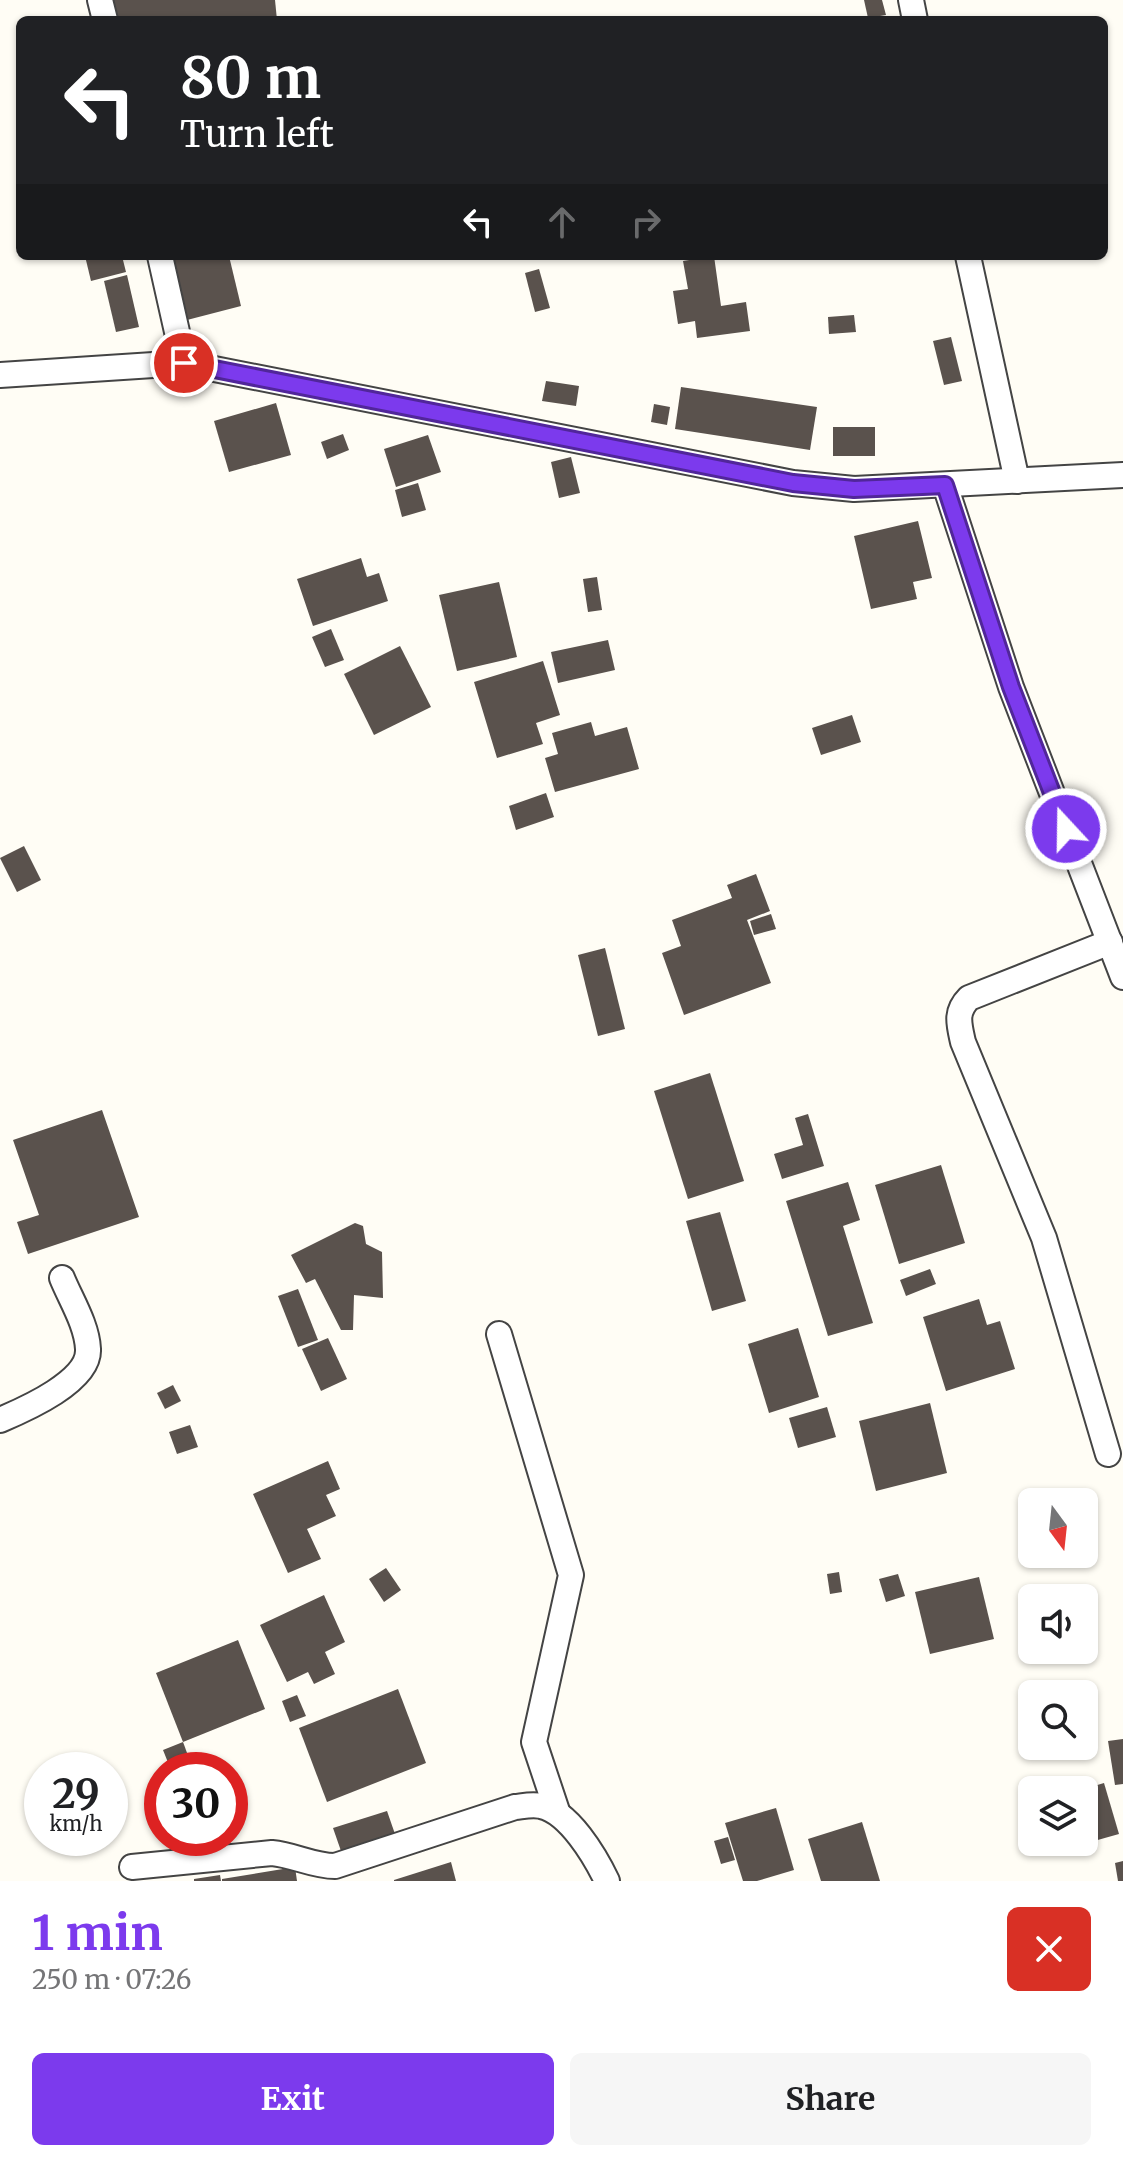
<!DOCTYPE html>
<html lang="en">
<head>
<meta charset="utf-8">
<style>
	:root { --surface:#fff; --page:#f6f6f6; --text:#202124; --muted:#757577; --accent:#7c3aed }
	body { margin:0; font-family:Merriweather,serif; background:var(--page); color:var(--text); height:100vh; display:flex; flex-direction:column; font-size:30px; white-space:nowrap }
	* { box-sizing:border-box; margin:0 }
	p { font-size:26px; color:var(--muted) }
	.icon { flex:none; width:44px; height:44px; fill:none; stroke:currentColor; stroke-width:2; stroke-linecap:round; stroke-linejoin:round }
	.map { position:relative; height:1881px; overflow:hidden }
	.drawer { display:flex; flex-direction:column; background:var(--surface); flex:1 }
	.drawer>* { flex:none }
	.top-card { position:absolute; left:16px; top:16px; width:1092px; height:244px; border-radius:12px; box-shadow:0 2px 6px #0004; background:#202124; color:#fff; overflow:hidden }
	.needle { width:52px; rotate:165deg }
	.controls { position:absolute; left:1018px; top:1488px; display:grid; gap:16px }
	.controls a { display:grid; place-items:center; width:80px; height:80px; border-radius:12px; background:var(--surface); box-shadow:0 2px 6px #0004; font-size:40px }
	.speed { position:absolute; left:24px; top:1752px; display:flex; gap:16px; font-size:40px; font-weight:700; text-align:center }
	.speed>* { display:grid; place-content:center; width:104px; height:104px; border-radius:50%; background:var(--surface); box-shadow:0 2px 6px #0004; line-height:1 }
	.speed small { font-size:20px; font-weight:400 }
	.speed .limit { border:12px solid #d22; background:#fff; color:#111 }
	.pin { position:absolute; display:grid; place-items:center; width:68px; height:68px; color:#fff; margin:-34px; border:4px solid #fff; border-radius:50%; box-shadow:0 2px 8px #0007 }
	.me { position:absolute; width:88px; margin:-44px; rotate:339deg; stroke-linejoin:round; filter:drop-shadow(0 0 6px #0008) }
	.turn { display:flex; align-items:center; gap:28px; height:168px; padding:0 32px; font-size:36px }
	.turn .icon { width:104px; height:104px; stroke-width:2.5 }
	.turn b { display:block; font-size:56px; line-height:68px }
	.lanes { display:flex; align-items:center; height:76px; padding:0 32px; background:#0003; justify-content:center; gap:40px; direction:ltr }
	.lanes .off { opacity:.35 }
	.round { display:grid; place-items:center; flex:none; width:84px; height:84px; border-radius:12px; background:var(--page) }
	.headline { display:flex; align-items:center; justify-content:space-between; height:136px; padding:0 32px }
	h1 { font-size:48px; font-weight:700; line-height:60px; color:var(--accent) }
	.action { display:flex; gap:16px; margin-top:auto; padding:16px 32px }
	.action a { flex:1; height:92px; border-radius:12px; background:var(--accent); color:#fff; font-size:32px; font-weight:700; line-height:92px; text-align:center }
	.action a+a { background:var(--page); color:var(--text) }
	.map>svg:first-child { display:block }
	.building { fill:#5a524d }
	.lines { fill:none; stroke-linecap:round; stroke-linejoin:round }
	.street-casing { stroke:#444; stroke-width:28 }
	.street { stroke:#fff; stroke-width:24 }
	.route-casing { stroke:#51269a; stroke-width:20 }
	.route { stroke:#7c3aed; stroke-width:14 }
</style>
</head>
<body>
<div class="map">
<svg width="1123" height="1881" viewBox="0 0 1123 1881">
	<rect width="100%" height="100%" fill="#fffdf5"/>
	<g class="building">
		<path d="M 113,0 L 275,0 L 277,20 L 115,20 Z"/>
		<path d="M 864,0 L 882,0 L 886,15 L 868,18 Z"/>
		<path d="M 85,256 L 122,256 L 126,272 L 91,281 Z"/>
		<path d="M 171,256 L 229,256 L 241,306 L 187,320 Z"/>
		<path d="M 714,256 L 721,306 L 746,302 L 750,331 L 697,338 L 695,321 L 678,324 L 673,291 L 688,289 L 683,261 Z"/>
		<path d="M 539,269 L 550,308 L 535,312 L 525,273 Z"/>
		<path d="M 127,275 L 139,327 L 116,332 L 104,281 Z"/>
		<path d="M 854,315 L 856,332 L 829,334 L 828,317 Z"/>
		<path d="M 951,337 L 962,381 L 944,385 L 933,341 Z"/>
		<path d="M 546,381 L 579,386 L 576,406 L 542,401 Z"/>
		<path d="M 681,387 L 817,407 L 810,450 L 675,429 Z"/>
		<path d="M 276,403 L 291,455 L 229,472 L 214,421 Z"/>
		<path d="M 654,404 L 670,407 L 667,425 L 651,422 Z"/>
		<rect x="833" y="427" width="42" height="29"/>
		<path d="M 343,434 L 349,450 L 327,459 L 321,442 Z"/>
		<path d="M 428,435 L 441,472 L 396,487 L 384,449 Z"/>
		<path d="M 571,457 L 580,493 L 559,498 L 551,462 Z"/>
		<path d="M 418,483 L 426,510 L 402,517 L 395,490 Z"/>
		<path d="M 918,521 L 932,578 L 913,582 L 917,599 L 871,609 L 854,536 Z"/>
		<path d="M 361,558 L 367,577 L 379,573 L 388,601 L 313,626 L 297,579 Z"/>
		<path d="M 597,577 L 602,610 L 588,612 L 583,579 Z"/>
		<path d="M 499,582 L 517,657 L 457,671 L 439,595 Z"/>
		<path d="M 331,629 L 344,660 L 325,667 L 312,637 Z"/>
		<path d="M 608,640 L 615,670 L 558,683 L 551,652 Z"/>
		<path d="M 400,646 L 431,707 L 374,735 L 344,674 Z"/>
		<path d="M 543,661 L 560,715 L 536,723 L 543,744 L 497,758 L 474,682 Z"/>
		<path d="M 852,715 L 861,742 L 821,755 L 812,728 Z"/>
		<path d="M 591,722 L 595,736 L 627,727 L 639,769 L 555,792 L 545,758 L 558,754 L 552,733 Z"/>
		<path d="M 546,793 L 554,817 L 516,830 L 509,806 Z"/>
		<path d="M 24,846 L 41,880 L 17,892 L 0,858 Z"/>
		<path d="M 756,874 L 770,911 L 747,920 L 771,983 L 684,1015 L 662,953 L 681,946 L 672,920 L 732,898 L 727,885 Z"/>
		<path d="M 771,914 L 776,929 L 754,935 L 750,921 Z"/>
		<path d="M 605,948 L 625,1029 L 598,1036 L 578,955 Z"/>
		<path d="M 710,1073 L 744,1181 L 688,1199 L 654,1091 Z"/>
		<path d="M 102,1110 L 139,1217 L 28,1254 L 17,1222 L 39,1215 L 13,1140 Z"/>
		<path d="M 808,1114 L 824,1166 L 782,1179 L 774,1154 L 803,1145 L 795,1118 Z"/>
		<path d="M 941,1165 L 965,1243 L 899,1264 L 875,1185 Z"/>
		<path d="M 848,1182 L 860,1220 L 843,1226 L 873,1323 L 828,1336 L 786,1201 Z"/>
		<path d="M 720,1212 L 746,1301 L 712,1311 L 686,1221 Z"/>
		<path d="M 355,1223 L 363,1226 L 366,1244 L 382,1252 L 383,1298 L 354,1295 L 353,1330 L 341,1330 L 315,1279 L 306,1283 L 291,1255 Z"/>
		<path d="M 930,1269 L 936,1284 L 906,1296 L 900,1280 Z"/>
		<path d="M 298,1289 L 318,1340 L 298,1347 L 278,1296 Z"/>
		<path d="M 979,1299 L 987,1325 L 1000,1321 L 1015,1369 L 946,1391 L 923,1317 Z"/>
		<path d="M 798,1328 L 819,1397 L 769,1413 L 748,1344 Z"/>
		<path d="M 328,1338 L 347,1379 L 321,1391 L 302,1349 Z"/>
		<path d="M 173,1385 L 181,1401 L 165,1409 L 157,1393 Z"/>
		<path d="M 930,1403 L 947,1473 L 876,1491 L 859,1421 Z"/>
		<path d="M 827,1407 L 836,1437 L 798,1448 L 789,1418 Z"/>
		<path d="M 190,1425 L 198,1447 L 177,1454 L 169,1432 Z"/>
		<path d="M 328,1461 L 340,1489 L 326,1495 L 336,1516 L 307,1529 L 321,1559 L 288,1573 L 253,1494 Z"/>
		<path d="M 386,1568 L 401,1590 L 384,1602 L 369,1579 Z"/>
		<path d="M 839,1572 L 842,1592 L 830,1594 L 827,1574 Z"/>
		<path d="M 898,1574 L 905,1596 L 886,1602 L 879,1579 Z"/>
		<path d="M 979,1577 L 994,1639 L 930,1654 L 915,1592 Z"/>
		<path d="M 324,1595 L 345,1642 L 325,1652 L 335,1674 L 314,1684 L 308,1672 L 287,1682 L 260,1625 Z"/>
		<path d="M 238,1640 L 265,1709 L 183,1742 L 156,1673 Z"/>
		<path d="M 398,1689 L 426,1763 L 327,1802 L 299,1728 Z"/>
		<path d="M 297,1695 L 306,1716 L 290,1722 L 282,1701 Z"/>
		<path d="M 1123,1739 L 1123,1784 L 1115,1785 L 1108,1741 Z"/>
		<path d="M 183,1742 L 193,1769 L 171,1770 L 163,1750 Z"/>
		<path d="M 1104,1783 L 1119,1834 L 1087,1843 L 1084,1833 L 1084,1789 Z"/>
		<path d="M 776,1808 L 794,1870 L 757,1881 L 743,1881 L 725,1823 Z"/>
		<path d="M 387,1811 L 395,1834 L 341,1851 L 333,1828 Z"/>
		<path d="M 862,1822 L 880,1881 L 821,1881 L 808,1839 Z"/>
		<path d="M 728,1837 L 735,1860 L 721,1864 L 714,1841 Z"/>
		<path d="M 1123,1861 L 1123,1881 L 1118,1881 L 1115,1863 Z"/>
		<path d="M 451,1862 L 456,1881 L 394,1881 L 394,1880 Z"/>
		<path d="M 295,1867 L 297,1881 L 222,1881 L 222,1879 Z"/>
		<path d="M 220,1875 L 221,1881 L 194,1881 L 194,1879 Z"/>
	</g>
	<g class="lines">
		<defs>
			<g id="street">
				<path d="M 100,0 L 105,20"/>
				<path d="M 911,0 L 915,20"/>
				<path d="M 160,256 L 184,363 L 793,483 L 854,489 L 1123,475"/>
				<path d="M 968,256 L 1017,481"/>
				<path d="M 0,375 L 184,363"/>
				<path d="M 945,485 L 1011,687 L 1123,977"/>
				<path d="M 499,1334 L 571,1575 L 534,1742 L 557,1811"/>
				<path d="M 0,1420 C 26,1409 90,1381 88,1349 C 87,1325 71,1300 62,1278"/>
				<path d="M 1108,1454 L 1044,1238 L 963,1042 C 959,1024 955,1012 969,998 L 1110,942"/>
				<path d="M 132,1867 L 272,1853 C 294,1855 313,1866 335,1866 L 515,1807 C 524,1806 533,1804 541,1806 C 569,1812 595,1856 607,1881"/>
			</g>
		</defs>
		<use href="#street" class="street-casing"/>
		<use href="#street" class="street"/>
	</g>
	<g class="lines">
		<defs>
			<path id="route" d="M 184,363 L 793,483 L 854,489 L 945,485 L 1011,687 L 1066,829"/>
		</defs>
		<use href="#route" class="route-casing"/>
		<use href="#route" class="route"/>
	</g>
</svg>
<div class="controls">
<a><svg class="needle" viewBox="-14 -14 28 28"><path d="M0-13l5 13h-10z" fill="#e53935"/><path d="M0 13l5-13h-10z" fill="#757577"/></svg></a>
<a><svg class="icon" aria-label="sound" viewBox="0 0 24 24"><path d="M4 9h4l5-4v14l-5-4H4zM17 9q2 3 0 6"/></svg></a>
<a><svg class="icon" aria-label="search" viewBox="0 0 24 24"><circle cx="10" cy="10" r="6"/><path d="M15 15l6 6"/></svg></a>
<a><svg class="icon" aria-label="layers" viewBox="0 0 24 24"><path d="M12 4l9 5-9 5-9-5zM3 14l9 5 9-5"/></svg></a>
</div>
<div class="speed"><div>29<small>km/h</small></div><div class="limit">30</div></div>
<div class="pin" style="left:184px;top:363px;background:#d93025"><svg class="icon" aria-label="arrive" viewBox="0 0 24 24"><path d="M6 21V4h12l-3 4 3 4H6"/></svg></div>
<svg class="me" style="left:1066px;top:829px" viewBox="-20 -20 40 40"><circle r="17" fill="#7c3aed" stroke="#fff" stroke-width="3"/><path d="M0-11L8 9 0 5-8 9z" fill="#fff"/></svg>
<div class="top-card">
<div class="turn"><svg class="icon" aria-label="left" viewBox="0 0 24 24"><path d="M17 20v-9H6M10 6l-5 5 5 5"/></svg><div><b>80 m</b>Turn left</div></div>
<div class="lanes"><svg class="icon" aria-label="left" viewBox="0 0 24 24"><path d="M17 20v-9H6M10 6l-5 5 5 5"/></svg><svg class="icon off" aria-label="ahead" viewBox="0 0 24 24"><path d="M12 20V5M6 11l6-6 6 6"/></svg><svg class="icon off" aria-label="right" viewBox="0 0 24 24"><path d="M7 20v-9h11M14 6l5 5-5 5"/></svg></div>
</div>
</div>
<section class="drawer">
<div class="headline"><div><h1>1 min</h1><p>250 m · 07:26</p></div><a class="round" style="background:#d93025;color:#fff"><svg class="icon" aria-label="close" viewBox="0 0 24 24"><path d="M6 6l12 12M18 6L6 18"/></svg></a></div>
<div class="action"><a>Exit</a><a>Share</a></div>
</section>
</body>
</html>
